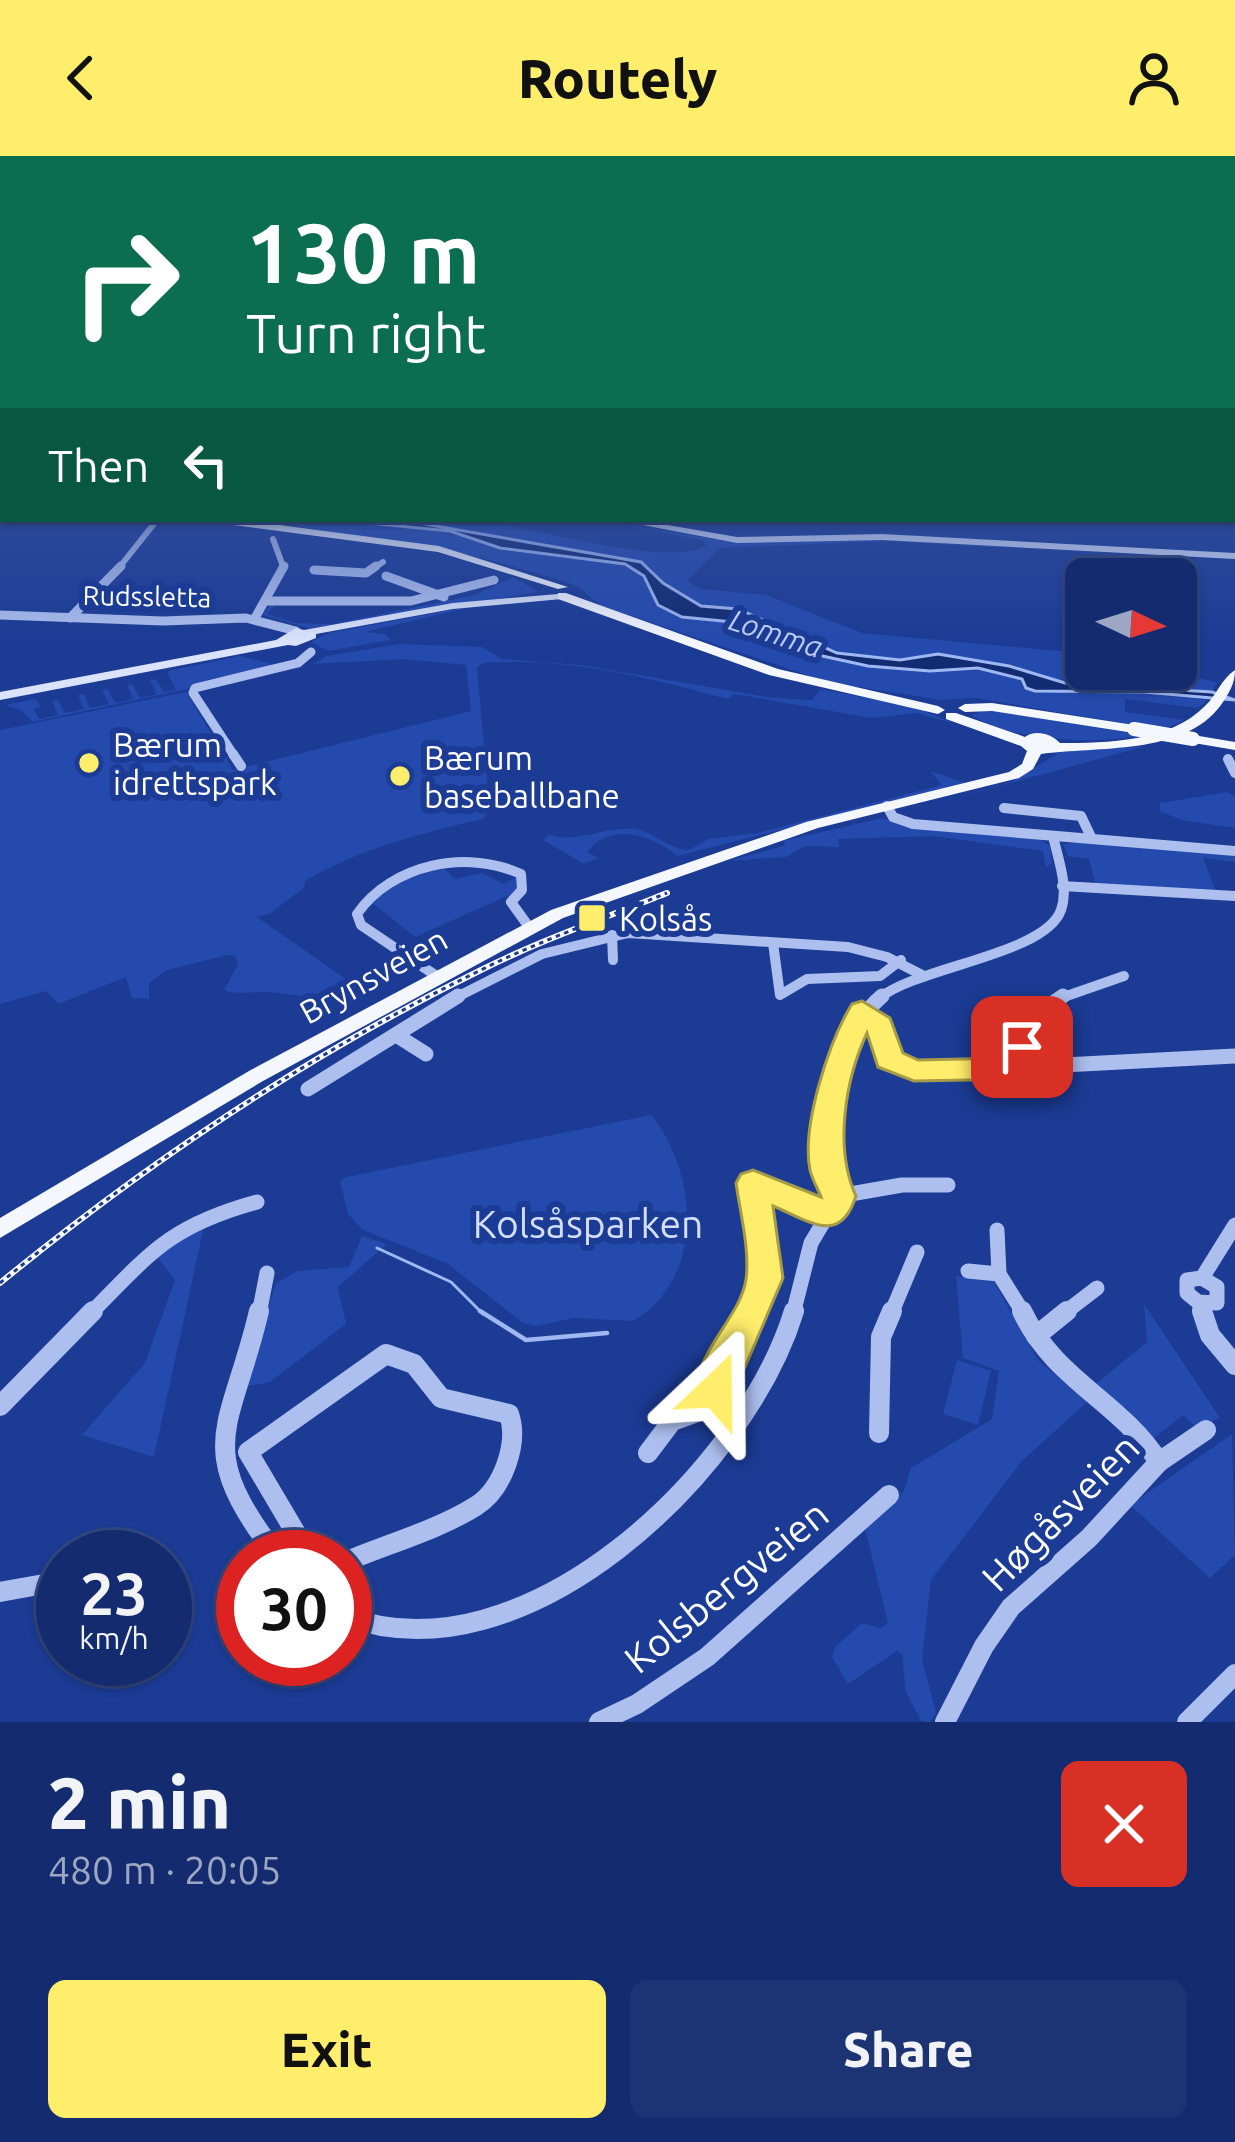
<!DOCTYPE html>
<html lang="en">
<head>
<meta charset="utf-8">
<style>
	:root { --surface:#142c6f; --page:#1d3474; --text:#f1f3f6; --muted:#9da7c3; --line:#334882; --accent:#ffee6b }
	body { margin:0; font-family:Ubuntu,sans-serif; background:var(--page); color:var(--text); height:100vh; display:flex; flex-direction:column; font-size:45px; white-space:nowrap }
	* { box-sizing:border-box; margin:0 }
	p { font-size:39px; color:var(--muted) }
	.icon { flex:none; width:66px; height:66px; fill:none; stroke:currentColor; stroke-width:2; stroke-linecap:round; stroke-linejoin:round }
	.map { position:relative; height:1566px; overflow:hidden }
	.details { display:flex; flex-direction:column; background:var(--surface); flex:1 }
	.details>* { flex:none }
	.top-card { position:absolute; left:0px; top:0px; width:1236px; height:366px; box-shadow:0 3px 9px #0004,0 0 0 3px var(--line); background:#0b6e4f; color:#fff; overflow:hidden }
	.needle { width:78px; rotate:94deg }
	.tools { position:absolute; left:1065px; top:402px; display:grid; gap:24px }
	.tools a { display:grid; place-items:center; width:132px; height:132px; border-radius:18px; background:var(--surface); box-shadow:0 3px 9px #0004,0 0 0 3px var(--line); font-size:60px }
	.speed { position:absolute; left:36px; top:1374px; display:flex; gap:24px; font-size:60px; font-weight:700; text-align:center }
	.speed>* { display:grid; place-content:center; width:156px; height:156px; border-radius:50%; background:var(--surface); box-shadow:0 3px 9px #0004,0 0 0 3px var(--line); line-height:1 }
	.speed small { font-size:30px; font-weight:400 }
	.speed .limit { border:18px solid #d22; background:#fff; color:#111 }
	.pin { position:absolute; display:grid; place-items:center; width:102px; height:102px; color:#fff; margin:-51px; border-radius:24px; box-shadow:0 6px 18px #0006 }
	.me { position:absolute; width:132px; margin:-66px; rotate:23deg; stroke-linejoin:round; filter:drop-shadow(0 0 9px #0008) }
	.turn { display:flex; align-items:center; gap:42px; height:252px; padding:0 48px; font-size:54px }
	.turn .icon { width:156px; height:156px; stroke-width:2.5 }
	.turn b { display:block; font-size:84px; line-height:102px }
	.then { display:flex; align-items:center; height:114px; padding:0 48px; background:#0003; gap:24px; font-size:45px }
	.round { display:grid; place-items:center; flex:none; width:126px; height:126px; border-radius:18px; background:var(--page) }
	.headline { display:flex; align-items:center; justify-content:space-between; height:204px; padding:0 48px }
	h1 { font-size:72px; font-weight:800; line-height:90px }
	.primary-button { display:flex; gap:24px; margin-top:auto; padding:24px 48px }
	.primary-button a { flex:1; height:138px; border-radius:18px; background:var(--accent); color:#111; font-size:48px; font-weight:800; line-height:138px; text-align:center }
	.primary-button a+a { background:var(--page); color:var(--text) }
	header { display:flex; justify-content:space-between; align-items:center; height:156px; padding:0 48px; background:var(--accent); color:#111; font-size:54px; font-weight:800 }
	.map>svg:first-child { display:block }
	.green { fill:#244aad }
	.water { fill:#122b72; stroke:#a0b8f1; stroke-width:3 }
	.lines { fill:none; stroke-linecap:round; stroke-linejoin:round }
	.stream-far1 { stroke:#a0b8f1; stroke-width:3 }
	.stream { stroke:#a0b8f1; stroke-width:4.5 }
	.street-far4 { stroke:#adbfef; stroke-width:6 }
	.street-far3 { stroke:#adbfef; stroke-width:9 }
	.street-far2 { stroke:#adbfef; stroke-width:10 }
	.street-far1 { stroke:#adbfef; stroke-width:15 }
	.street { stroke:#adbfef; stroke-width:20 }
	.secondary { fill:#dae3fb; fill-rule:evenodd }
	.primary { fill:#f5f7ff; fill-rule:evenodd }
	.highway { stroke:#fff; stroke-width:21 }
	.rail-casing { stroke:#fff; stroke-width:6 }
	.rail { stroke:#1b3b94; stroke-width:3; stroke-dasharray:4.5; stroke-linecap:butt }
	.primary-bridge { stroke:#f5f7ff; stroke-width:14 }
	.route { fill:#ffee6b; stroke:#a69b46; stroke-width:3 }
	.poi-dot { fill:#ffee6b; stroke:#1b3b94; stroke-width:4.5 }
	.labels { text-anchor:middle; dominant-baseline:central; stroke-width:12; stroke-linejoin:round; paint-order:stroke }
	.far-street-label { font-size:27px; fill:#fff; stroke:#1b3b94 }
	.far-water-label { font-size:30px; font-style:italic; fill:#b9caf6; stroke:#1b3b94 }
	.poi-label { font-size:33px; fill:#fff; stroke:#1b3b94; text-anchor:start }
	.street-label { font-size:33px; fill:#fff; stroke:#1b3b94 }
	.near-park-label { font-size:39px; fill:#d3defb; stroke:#1b3b94 }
	.near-street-label { font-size:39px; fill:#fff; stroke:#1b3b94 }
</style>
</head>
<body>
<header><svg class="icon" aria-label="back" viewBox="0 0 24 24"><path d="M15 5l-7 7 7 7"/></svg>Routely<svg class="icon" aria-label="person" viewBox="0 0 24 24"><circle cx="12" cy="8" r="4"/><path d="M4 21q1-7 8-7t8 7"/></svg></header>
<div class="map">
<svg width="1235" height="1566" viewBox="0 0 1235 1566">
	<rect width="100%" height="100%" fill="#1b3b94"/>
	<g class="green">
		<path d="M 291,363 L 438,374 L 500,392 L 625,408 L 644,420 L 670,456 L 753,468 L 835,504 L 919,515 L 998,514 L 1023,523 L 1035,535 L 1144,536 L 1208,544 L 1198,552 L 1125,543 L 1125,556 L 1185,564 L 1161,574 L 976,542 L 941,544 L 828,526 L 602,450 C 592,444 584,433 574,429 C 472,395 390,381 283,373 Z"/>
		<path d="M 396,363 C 423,363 453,360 480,364 C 530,371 670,413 707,389 L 701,384 L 592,363 L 726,385 L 850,382 L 1235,404 L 885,385 L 719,392 L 687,425 L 701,433 L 767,439 L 862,477 L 1070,496 L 1086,479 L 1086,513 L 1158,513 L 1217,526 L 1212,536 L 1065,527 L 1009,510 L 938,498 L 900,504 L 837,497 L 738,453 L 701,450 L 662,427 L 641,406 Z"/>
		<path d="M 513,421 L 538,436 L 315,474 L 263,459 L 271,447 L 277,447 L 267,458 L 296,467 L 332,468 L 475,439 Z"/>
		<path d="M 479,449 L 365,476 L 385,478 L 390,484 L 328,495 L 311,486 L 328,477 Z"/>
		<path d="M 400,488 L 482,491 L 502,503 L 581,509 L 773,542 L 812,544 L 821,533 L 913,551 L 959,569 L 917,557 L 871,562 L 735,538 L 727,543 C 652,522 564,500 483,507 L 477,512 L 490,653 L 483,663 C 419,678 361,692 305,725 L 304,732 L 269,758 L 257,761 L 350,826 C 309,849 304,838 263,836 C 249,836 235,839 224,834 L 238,808 L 235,800 L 228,799 L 167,814 L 149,827 L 149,843 L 132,842 L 126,821 L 58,848 L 46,835 L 0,848 L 0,574 L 186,536 L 233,614 L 471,555 L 466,509 L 404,503 L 313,508 L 327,500 Z"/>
		<path d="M 240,500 L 276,509 L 202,525 L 187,533 L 33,566 L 20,554 L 5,549 L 36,543 L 41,551 L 34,553 L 39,563 L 58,559 L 52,545 L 58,544 L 65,557 L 84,553 L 78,539 L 84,538 L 90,552 L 109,548 L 102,534 L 108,533 L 115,547 L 133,543 L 127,529 L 132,528 L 140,542 L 157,538 L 150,524 L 156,523 L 164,536 L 176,534 L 167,516 L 172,514 Z"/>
		<path d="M 990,553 L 1146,578 C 1102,590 1009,585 971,559 Z"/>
		<path d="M 1143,591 L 911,654 L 1011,626 L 1063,594 Z"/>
		<path d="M 930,615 L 966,627 L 677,700 C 653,679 611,665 587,696 L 599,702 L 584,708 L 543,684 L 549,679 C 580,688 605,669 635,673 C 656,677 668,693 689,694 L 708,683 L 757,677 L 942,629 Z"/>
		<path d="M 1227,636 L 1235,640 L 1235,672 L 1181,664 L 1160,655 L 1160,647 Z"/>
		<path d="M 882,662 L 908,670 L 1040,683 L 1050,690 L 1052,708 L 1046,711 L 1043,695 L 933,680 L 838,683 L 839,691 L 805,690 L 786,701 L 729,705 L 786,689 L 783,685 Z"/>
		<path d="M 1088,686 L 1235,700 L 1235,706 L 1203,702 L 1216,736 L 1096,730 L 1089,703 L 1068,700 L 1063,688 Z"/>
		<path d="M 443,711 L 454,723 L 482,717 L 503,728 L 517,721 L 523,733 L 415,781 L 370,745 L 394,728 Z"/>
		<path d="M 651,959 C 698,1016 706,1123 633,1165 L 574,1162 L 536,1170 L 523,1167 L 448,1108 L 363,1074 L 348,1058 L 340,1025 L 346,1021 Z"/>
		<path d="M 204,1070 L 154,1301 L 82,1279 L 145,1207 L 175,1124 L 158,1102 L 183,1080 Z"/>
		<path d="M 362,1080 L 387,1088 L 338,1131 L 346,1168 L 270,1226 L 243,1231 L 276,1127 L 298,1115 L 349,1111 Z"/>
		<path d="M 956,1120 L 993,1124 L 1038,1204 L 1087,1246 L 1022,1305 L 931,1424 L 922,1503 L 936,1557 L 930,1566 L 921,1565 L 906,1536 L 902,1499 L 897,1495 L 848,1528 L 832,1501 L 835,1491 L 862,1467 L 880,1472 L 888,1467 L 865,1372 L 904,1335 L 911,1312 L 992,1263 L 999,1215 L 963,1202 Z"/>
		<path d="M 1144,1148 L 1220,1262 L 1197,1272 L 1183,1259 L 1153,1283 L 1127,1253 L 1092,1231 L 1147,1186 Z"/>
		<path d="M 957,1204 L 991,1215 L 978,1269 L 943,1258 Z"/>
		<path d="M 1232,1278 L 1235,1399 L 1210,1422 L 1130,1349 Z"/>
	</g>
	<path class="water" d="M 327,363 L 396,363 L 641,406 L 663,427 L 701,450 L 738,453 L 837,497 L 900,504 L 938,498 L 1009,510 L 1065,527 L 1212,536 L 1235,544 L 1144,536 L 1035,535 L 1026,532 L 1022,523 L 978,512 L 930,515 L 868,510 L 818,499 L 753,468 L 682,461 L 658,449 L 644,420 L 625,408 L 500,392 L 450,375 Z"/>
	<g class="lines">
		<path class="stream-far1" d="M 377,1092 L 451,1126 L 483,1158"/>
		<path class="stream" d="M 480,1155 L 526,1184 L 607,1177"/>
		<g class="street-far4">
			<path d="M 241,363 L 277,371 L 287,363"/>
			<path d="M 273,383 L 284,413"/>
			<path d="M 118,413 L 157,364"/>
			<path d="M 372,413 L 383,406"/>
		</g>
		<g class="street-far3">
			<path d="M 314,414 L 366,417 L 376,410"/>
			<path d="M 386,420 L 444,441"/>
			<path d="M 267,445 L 411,445 L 494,424"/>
			<path d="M 0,459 L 163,465 L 246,462 L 296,475"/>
			<path d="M 70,462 L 121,410"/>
			<path d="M 255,462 L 284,410"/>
			<path d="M 235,601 L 193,537 L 195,532 L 298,507 L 311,496"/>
		</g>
		<g class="street-far2">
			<path d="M 233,598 L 241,610"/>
			<path d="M 1228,603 L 1235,617"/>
			<path d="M 887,650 L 893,661 L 913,668 L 1235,695"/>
			<path d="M 1004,652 L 1081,660 L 1092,683"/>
			<path d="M 1062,730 L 1235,740"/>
			<path d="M 612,779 L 613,804"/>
			<path d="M 773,787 L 780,839 L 807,823 L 880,820 L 901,804"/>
			<path d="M 438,821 L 361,769 L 357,758 C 392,708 466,693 521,718 L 522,734 L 511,746 L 529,771"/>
			<path d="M 453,843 L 542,798 L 628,777 L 848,791 L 887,801 L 924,820"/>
			<path d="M 878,843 C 918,810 1045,799 1061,754 C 1069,731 1058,703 1053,680"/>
			<path d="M 1058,843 L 1124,820"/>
		</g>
		<g class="street-far1">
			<path d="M 882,840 C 831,883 815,979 839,1040 L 902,1029 L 948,1029"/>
			<path d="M 862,855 L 880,869 L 889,903 L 928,916 L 1235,900"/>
			<path d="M 396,879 L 426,898"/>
			<path d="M 1023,912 C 1017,879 1036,857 1063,840"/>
			<path d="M 308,933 L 458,840"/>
			<path d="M 997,1074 L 999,1118"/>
			<path d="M 968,1115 L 999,1118 L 1024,1158"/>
			<path d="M 1202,1122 L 1217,1131 L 1217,1147 L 1198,1146 L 1187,1137 L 1187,1124 Z"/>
			<path d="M 1202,1122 L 1235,1069"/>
			<path d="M 1199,1147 L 1203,1158"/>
			<path d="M 90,1158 C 151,1096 170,1070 257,1046"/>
			<path d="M 259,1158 L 267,1117"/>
			<path d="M 750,1158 L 765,1122 L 753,1027 L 829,1058"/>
			<path d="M 793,1158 L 811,1087 L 839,1040"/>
			<path d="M 891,1158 L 917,1096"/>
			<path d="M 1063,1158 L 1097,1132"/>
		</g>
		<g class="street">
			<path d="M 259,1155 C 231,1275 191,1289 278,1401"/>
			<path d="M 1022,1155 C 1055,1225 1119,1244 1159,1306"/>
			<path d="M 1202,1155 L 1210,1179 L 1235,1209"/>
			<path d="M 1036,1180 L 1067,1155"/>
			<path d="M 0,1250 L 93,1155"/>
			<path d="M 879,1277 L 881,1181 L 892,1155"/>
			<path d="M 648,1297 L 672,1265 L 700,1255 L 716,1234 L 722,1211 L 752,1155"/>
			<path d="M 91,1401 L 116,1389 L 140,1401"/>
			<path d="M 310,1401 L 248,1296 L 386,1198 L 414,1208 L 441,1242 L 509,1258 C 519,1287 503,1333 476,1350 C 438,1374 387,1388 345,1406"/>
			<path d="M 0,1436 L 44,1428 L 63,1418"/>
			<path d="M 165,1438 L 179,1459"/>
			<path d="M 345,1460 C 524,1528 745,1315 794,1155"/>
			<path d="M 599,1566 L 637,1548 L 707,1501 L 889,1339"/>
			<path d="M 945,1566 L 984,1490 L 1011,1451 L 1089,1382 L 1159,1306 L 1206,1274"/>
			<path d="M 1187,1566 L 1235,1518"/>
		</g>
		<g class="secondary">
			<path d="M 611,363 L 633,363 L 737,381 L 882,378 L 1235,397 L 1235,403 L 882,384 L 737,387 Z"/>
			<path d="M 558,438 L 562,439 L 562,443 L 453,453 L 316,478 L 316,482 L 296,490 L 288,489 L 0,544 L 0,536 L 276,484 L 296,472 L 304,474 L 453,447 Z"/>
		</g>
		<g class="primary">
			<path d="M 205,363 L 234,363 L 439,390 L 568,431 L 558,433 L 438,396 L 210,366 Z"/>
			<path d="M 558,437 L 566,437 L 778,513 L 938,550 L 945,554 L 938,558 L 769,519 L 558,443 Z"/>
			<path d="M 1235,514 C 1235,528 1229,537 1221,549 C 1184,600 1096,590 1041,598 L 1033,613 L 1019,622 L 818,672 L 563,762 L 263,925 L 0,1082 L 0,1062 L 249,915 L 551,754 L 806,666 L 1009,616 L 1022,608 L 1027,595 L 1021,590 L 946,563 L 946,557 L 956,557 L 1025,581 C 1035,573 1052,578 1060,587 C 1107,587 1170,586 1205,550 C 1217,539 1221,523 1235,514 Z"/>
			<path d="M 992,547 L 1134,569 L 1141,573 L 1134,577 L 992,555 L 965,556 L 958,552 L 965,548 Z"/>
			<path d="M 1193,579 L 1235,586 L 1235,594 L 1188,586 L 1188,580 Z"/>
		</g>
		<path class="highway" d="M 0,335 L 3,334"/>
		<defs>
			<path id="rail" d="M 0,1127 C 148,1006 309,898 481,814 C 541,784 605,762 667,737"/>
		</defs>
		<use href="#rail" class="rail-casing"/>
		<use href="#rail" class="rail"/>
		<path class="primary-bridge" d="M 1134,573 L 1193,583"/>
	</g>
	<linearGradient id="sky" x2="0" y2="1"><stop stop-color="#0f2051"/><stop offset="0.55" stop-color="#39559f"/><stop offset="1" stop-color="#39559f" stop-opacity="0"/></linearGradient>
	<rect width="1235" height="487" fill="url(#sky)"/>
	<path class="route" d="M 862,845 L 890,862 L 903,897 L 918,904 L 1007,902 L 1011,884 L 1022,881 L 1037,891 L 1039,912 L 1024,923 L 914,925 L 878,911 L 867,877 C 845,924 834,992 856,1040 C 840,1091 808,1064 773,1050 L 783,1122 L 730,1246 L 716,1251 L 702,1246 C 683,1205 741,1164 746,1123 C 750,1094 740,1056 736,1027 L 741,1018 L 753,1014 L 821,1041 C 818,1033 812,1023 810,1014 C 801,971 829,885 852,848 Z"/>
	<g class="poi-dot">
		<circle cx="89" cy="607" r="12"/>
		<circle cx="400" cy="620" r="12"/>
		<rect x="577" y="747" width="30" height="30" rx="6"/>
	</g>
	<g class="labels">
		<g class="far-street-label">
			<text transform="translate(147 440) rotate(1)">Rudssletta</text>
		</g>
		<g class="far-water-label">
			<text transform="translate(776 477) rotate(18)">Lomma</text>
		</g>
		<g class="poi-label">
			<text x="113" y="588">Bærum<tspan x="113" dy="38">idrettspark</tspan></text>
			<text x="424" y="601">Bærum<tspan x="424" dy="38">baseballbane</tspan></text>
			<text x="619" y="762">Kolsås</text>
		</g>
		<g class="street-label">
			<text transform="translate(373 819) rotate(-29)">Brynsveien</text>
		</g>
		<g class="near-park-label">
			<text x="588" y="1067">Kolsåsparken</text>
		</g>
		<g class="near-street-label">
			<text transform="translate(1060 1356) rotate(-45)">Høgåsveien</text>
			<text transform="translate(726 1430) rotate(-39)">Kolsbergveien</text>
		</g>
	</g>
</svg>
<div class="tools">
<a><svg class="needle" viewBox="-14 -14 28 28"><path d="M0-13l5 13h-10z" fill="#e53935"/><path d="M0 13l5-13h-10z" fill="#9da7c3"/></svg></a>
</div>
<div class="speed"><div>23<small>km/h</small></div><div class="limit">30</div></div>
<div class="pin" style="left:1022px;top:891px;background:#d93025"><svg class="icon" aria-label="arrive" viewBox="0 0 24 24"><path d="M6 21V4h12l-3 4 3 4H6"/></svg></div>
<svg class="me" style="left:716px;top:1234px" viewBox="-20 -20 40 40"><path d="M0-17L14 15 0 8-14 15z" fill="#ffee6b" stroke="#fff" stroke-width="4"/></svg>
<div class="top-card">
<div class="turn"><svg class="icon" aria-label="right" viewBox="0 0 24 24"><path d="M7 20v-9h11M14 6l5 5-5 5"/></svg><div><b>130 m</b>Turn right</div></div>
<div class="then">Then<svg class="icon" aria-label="left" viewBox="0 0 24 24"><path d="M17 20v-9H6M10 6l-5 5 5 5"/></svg></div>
</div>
</div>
<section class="details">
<div class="headline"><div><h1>2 min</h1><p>480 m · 20:05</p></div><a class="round" style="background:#d93025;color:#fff"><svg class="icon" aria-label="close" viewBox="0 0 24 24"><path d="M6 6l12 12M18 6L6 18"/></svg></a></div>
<div class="primary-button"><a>Exit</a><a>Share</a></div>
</section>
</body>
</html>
